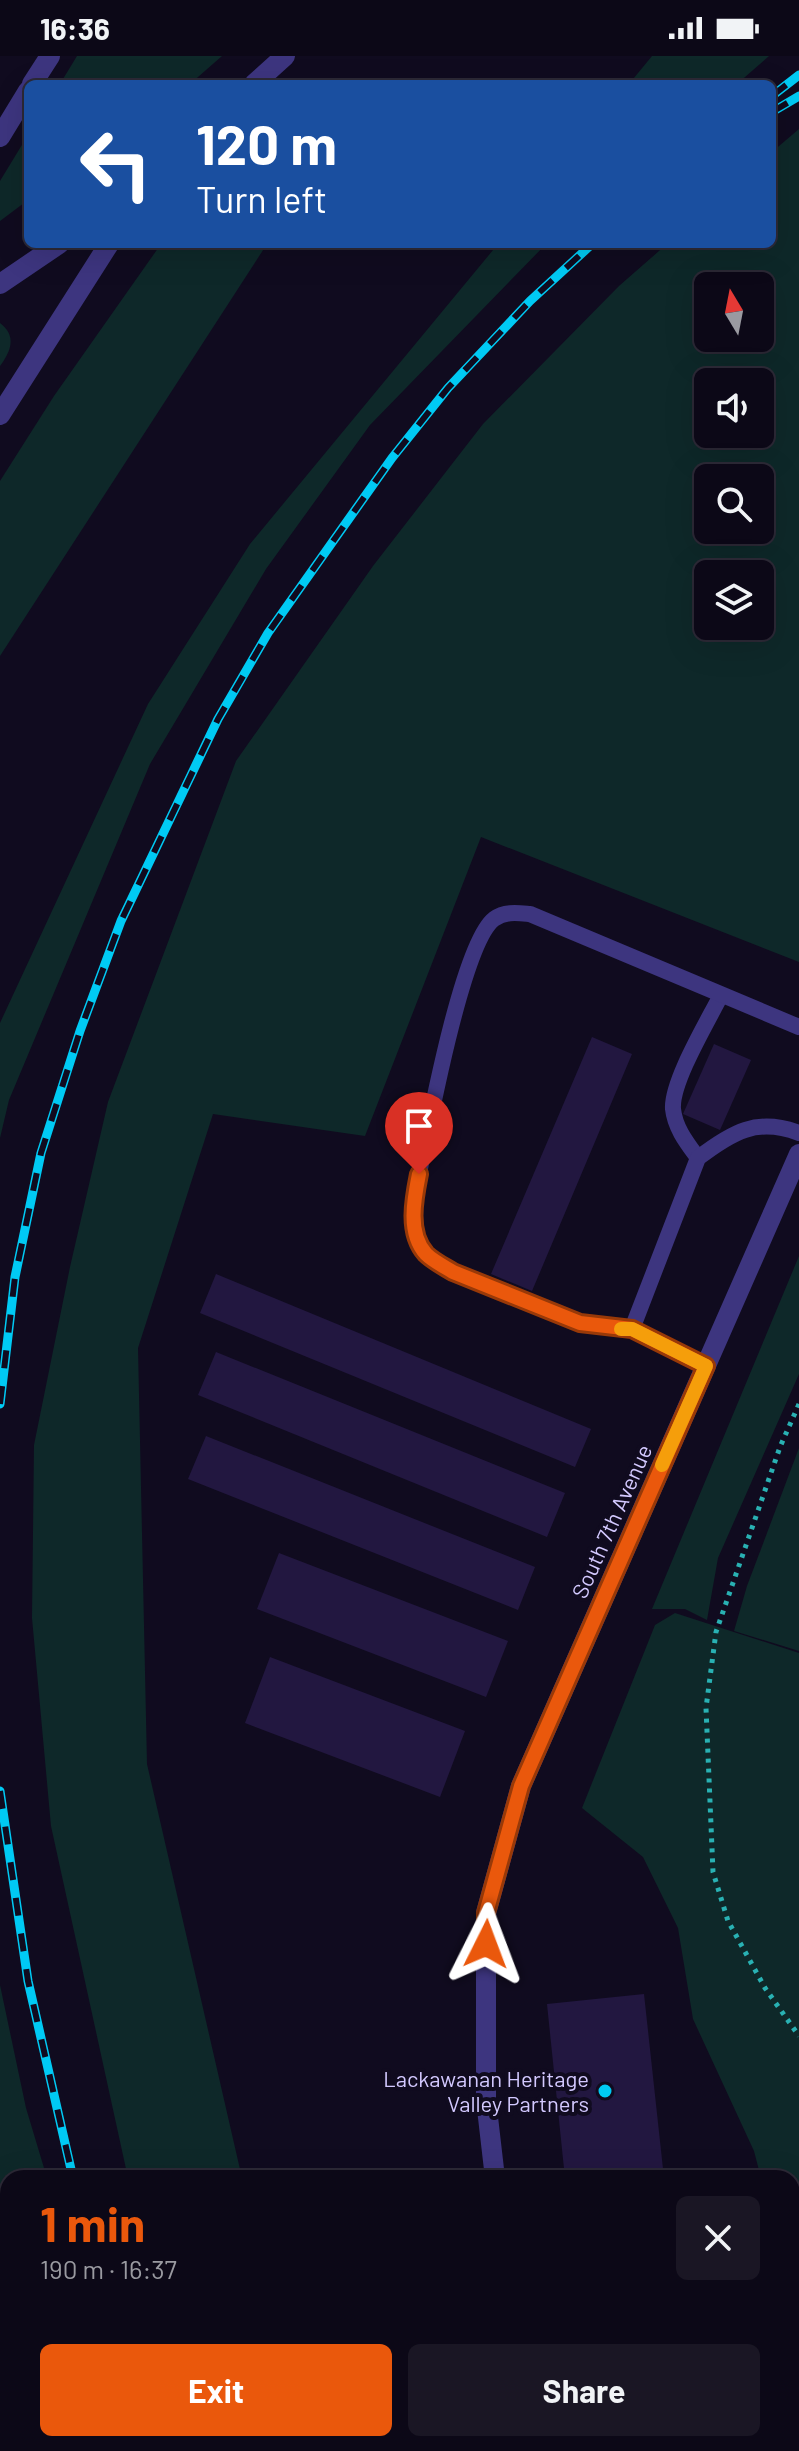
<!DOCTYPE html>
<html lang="en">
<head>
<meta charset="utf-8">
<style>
	:root { --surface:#0c0817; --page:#1a1624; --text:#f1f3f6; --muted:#9a9aa1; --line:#2c2936; --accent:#ea580c }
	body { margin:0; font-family:Barlow,sans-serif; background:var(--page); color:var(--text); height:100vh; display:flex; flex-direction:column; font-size:30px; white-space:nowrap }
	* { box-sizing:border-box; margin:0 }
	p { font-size:26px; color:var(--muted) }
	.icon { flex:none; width:44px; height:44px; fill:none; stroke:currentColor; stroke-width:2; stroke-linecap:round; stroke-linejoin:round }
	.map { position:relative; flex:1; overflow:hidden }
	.details { position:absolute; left:0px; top:2114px; width:800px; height:282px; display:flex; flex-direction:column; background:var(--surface); border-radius:24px 24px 0 0; box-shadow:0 8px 32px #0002,0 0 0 2px var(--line) }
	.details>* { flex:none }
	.hud { position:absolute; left:24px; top:24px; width:752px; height:168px; border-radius:12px; box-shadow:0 8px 32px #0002,0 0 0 2px var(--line); background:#1a4fa0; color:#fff; overflow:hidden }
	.needle { width:52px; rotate:350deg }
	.fabs { position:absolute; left:694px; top:216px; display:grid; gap:16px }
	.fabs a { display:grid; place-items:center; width:80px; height:80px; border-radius:12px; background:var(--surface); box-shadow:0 8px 32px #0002,0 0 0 2px var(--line); font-size:40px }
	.pin { position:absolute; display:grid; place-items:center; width:68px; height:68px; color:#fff; margin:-82px -34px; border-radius:50% 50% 50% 0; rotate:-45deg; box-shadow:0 0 8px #0007 }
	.pin .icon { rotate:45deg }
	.me { position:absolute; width:88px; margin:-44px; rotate:3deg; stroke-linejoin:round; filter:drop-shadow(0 0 6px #0008) }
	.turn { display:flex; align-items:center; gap:28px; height:168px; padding:0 40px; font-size:36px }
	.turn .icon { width:104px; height:104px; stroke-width:2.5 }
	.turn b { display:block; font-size:56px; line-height:68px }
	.round { display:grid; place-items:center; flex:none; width:84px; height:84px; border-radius:12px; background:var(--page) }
	.overview { display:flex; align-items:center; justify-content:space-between; height:136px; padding:0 40px }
	h1 { font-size:48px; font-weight:700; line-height:60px; color:var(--accent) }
	.primary-button { display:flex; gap:16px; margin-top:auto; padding:16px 40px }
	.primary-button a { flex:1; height:92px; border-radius:12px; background:var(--accent); color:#fff; font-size:32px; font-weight:700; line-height:92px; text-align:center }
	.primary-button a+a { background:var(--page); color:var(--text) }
	.status { display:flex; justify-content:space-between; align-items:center; height:56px; padding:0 40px; background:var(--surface); direction:ltr }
	.status svg { height:22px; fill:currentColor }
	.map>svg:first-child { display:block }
	.green { fill:#0e2829; fill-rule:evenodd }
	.building { fill:#221740 }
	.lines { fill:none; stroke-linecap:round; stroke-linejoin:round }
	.path { stroke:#29b1b3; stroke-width:5; stroke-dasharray:4 6; stroke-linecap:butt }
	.service { stroke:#3d357f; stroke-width:16 }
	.minor { stroke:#3d357f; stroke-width:20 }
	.rail-casing { stroke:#00caf4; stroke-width:9 }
	.rail { stroke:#100b1f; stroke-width:6; stroke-dasharray:18; stroke-linecap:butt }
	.route-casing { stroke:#983908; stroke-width:20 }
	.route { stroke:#ea580c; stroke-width:14 }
	.slow { stroke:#f59e0b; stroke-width:14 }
	.poi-dot { fill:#00caf4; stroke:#100b1f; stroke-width:3 }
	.labels { text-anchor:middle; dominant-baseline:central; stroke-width:8; stroke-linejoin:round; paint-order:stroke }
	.street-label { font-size:22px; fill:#d3c9ff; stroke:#100b1f }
	.poi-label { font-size:22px; fill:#d3c9ff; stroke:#100b1f; text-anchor:end }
</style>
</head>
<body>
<div class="status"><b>16:36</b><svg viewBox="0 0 49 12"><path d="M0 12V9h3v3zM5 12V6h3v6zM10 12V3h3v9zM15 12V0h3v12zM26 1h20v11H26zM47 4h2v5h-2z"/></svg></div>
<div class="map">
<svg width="799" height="2395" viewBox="0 0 799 2395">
	<rect width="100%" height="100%" fill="#100b1f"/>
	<g class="green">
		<path d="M 77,0 L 222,0 L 190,28 L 60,28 Z"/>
		<path d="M 652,0 L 769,0 L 737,28 L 629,28 Z"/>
		<path d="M 799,73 L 799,906 L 481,781 L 365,1080 L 213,1058 L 138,1292 L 147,1708 L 242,2122 L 128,2122 L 51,1770 L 32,1562 L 34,1389 L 70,1211 L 108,1046 L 236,705 L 373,510 L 483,368 L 619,230 L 667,188 L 772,188 L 772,96 ZM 708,230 L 760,230 L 760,282 L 708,282 ZM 708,326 L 760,326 L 760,378 L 708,378 ZM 708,422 L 760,422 L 760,474 L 708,474 ZM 708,518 L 760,518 L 760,570 L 708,570 Z"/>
		<path d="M 28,79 L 28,144 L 0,165 L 0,125 Z"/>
		<path d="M 161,188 L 267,188 L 0,600 L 0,425 L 54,340 Z"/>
		<path d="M 498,188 L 546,188 L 370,369 L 266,513 L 150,708 L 9,1044 L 0,1082 L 0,967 L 148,648 L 250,488 Z"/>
		<path d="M 0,267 C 17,280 11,295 0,310 Z"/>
		<path d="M 799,1200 L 799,1318 L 718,1502 L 707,1564 L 685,1553 L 652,1553 Z"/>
		<path d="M 799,1392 L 799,1595 L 734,1575 L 747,1530 Z"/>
		<path d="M 675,1557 L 799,1597 L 799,2258 L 792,2239 L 792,2122 L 761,2122 L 754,2095 L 693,1963 L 678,1872 L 643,1801 L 582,1752 L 655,1569 Z"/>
		<path d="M 0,1929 L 26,2052 L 47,2122 L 8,2122 L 8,2195 L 0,2165 Z"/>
		<path d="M 184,2388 L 295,2388 L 296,2395 L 186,2395 Z"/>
		<path d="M 606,2388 L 731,2388 L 733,2395 L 608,2395 Z"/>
	</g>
	<g class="building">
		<path d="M 592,981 L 632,998 L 532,1235 L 491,1218 Z"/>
		<path d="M 714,988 L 751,1004 L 720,1074 L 683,1058 Z"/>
		<path d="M 216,1218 L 591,1373 L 575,1411 L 200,1257 Z"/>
		<path d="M 216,1296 L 565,1437 L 547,1481 L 198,1339 Z"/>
		<path d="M 206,1380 L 535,1511 L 518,1554 L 188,1423 Z"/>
		<path d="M 279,1497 L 508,1585 L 486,1641 L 257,1553 Z"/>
		<path d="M 270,1601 L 465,1675 L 440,1741 L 245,1667 Z"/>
		<path d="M 644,1938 L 664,2122 L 565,2122 L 547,1948 Z"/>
		<path d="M 0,2233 L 8,2259 L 8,2306 L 0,2308 Z"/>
	</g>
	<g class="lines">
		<path class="path" d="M 799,1348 L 780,1391 L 716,1576 L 706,1652 L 713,1816 L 728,1865 L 765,1932 L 799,1980"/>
		<g class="service">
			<path d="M 698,1102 C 687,1087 675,1072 673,1053 C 671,1026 708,965 721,939"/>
			<path d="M 632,1273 L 580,1267 L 453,1216 L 426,1198 L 415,1176 L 413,1147 C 424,1096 460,889 494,863 C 505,855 518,857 530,858 L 799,971"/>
			<path d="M 706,1310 L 632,1273 L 698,1102 C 732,1076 757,1061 799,1077"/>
			<path d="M 0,2160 L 8,2188"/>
			<path d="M 0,2354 L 8,2352"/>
			<path d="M 56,2395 L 57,2388"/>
		</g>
		<g class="minor">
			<path d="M 32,28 L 50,0"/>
			<path d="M 254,28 L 285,0"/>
			<path d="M 0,81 L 28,35"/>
			<path d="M 0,228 L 59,188"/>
			<path d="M 0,359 L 109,188"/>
			<path d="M 495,2122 L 486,2044 L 486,1857 L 521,1730 L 799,1098"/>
			<path d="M 561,2388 L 563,2395"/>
		</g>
		<defs>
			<g id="rail">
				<path d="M 772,40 L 799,19"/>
				<path d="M 772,56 L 799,40"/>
				<path d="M 0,1348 L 15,1221 L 41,1097 L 80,975 L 121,865 L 218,663 L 268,577 L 392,402 L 448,332 L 530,245 L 592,188"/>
				<path d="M 0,1735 L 28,1925 L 73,2122"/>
				<path d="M 145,2388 L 147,2395"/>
			</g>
		</defs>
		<use href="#rail" class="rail-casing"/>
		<use href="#rail" class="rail"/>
	</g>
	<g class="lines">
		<defs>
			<path id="route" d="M 419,1118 C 414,1143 407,1177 426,1198 C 433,1205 445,1211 453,1216 L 580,1267 L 632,1273 L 706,1310 L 521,1730 L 486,1857 L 486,1888"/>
		</defs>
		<use href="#route" class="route-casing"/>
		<use href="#route" class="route"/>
		<path class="slow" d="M 621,1273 L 632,1273 L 706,1310 L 662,1409"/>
	</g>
	<circle class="poi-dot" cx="605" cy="2035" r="8"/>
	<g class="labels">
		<g class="street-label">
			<text transform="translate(611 1465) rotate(-66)">South 7th Avenue</text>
		</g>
		<g class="poi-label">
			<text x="589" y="2022">Lackawanan Heritage<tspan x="589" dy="25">Valley Partners</tspan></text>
		</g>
	</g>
</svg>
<div class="fabs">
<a><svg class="needle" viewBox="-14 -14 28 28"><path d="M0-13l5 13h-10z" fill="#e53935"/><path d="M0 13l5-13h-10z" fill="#9a9aa1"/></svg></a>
<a><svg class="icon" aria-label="sound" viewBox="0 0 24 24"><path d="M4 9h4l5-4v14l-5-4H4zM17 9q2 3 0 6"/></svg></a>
<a><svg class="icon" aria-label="search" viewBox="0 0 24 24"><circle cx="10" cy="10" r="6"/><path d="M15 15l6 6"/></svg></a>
<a><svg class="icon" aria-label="layers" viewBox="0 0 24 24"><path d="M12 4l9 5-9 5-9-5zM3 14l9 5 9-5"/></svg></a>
</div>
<div class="pin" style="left:419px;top:1118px;background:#d93025"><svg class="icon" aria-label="arrive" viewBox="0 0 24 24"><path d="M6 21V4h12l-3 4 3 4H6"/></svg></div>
<svg class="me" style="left:486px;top:1888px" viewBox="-20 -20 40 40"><path d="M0-17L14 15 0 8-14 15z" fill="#ea580c" stroke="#fff" stroke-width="4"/></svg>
<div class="hud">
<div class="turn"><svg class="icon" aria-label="left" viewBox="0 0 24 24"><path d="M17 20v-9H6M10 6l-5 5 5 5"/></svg><div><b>120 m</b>Turn left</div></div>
</div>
<section class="details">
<div class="overview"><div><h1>1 min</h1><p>190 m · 16:37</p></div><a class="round"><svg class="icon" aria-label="close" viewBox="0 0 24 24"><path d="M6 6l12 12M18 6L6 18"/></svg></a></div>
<div class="primary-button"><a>Exit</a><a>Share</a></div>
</section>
</div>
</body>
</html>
